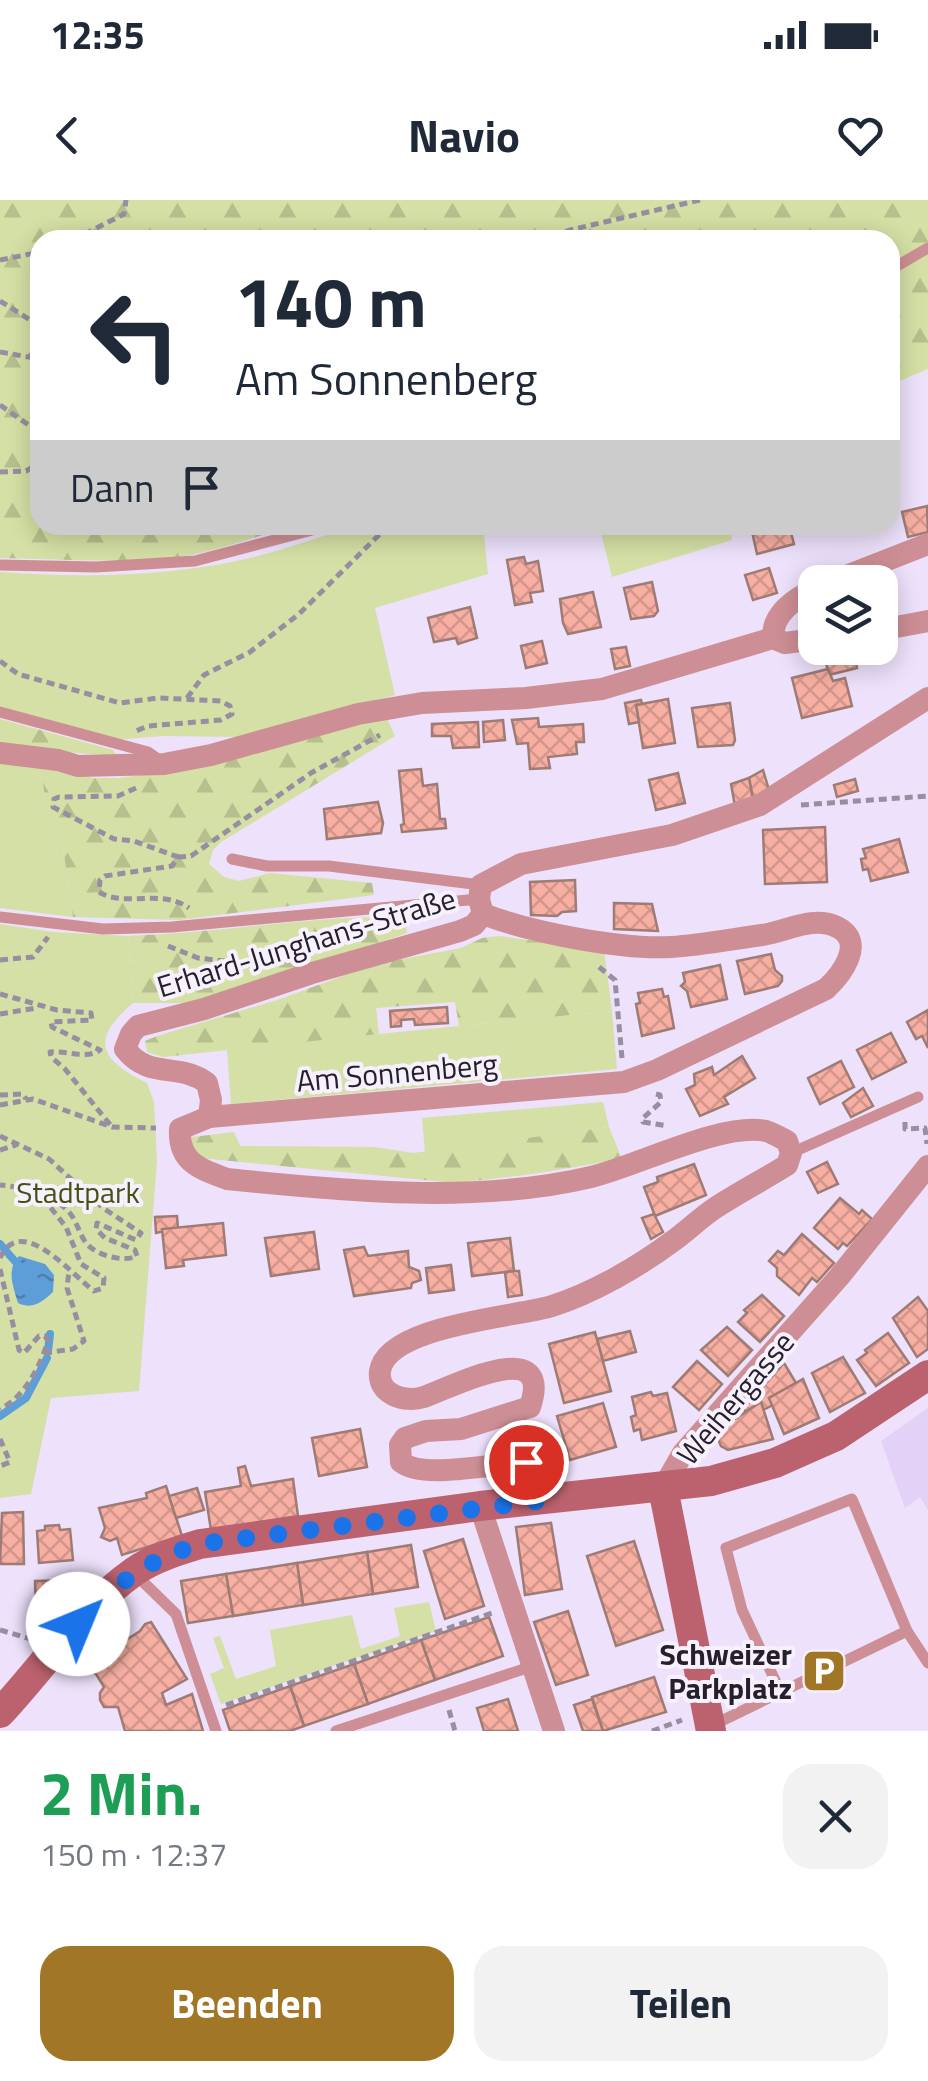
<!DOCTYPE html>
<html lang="de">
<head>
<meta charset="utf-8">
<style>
	:root { --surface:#fff; --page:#f2f2f3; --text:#1f2937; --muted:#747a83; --accent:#a27627 }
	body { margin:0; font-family:"Titillium Web",sans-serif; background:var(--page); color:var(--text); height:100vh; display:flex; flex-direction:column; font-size:38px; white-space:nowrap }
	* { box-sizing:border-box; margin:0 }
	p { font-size:32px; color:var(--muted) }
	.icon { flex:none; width:55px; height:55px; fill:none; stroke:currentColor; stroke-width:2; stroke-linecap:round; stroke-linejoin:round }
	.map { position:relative; height:1531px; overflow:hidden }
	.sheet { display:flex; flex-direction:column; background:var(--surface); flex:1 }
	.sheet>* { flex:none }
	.top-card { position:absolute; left:30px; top:30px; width:870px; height:305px; border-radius:30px; box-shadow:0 5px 25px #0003; background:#fff; color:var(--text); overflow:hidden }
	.fabs { position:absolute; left:798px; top:365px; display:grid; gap:20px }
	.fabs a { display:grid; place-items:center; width:100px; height:100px; border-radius:20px; background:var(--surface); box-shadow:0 5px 25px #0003; font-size:50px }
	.pin { position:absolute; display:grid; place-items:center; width:85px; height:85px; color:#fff; margin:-42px; border:5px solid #fff; border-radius:50%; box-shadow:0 2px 10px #0007 }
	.me { position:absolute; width:110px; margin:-55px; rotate:45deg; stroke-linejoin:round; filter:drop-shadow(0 0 8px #0008) }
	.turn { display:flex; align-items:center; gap:35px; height:210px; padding:0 40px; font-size:45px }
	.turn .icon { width:130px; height:130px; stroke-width:2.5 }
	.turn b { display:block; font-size:70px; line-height:85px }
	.then { display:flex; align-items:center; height:95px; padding:0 40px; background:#0003; gap:20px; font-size:38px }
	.round { display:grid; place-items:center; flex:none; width:105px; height:105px; border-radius:30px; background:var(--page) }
	.head { display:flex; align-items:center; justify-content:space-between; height:170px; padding:0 40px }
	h1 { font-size:60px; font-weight:700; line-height:75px; color:#1e9e55 }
	.action { display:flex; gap:20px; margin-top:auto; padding:20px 40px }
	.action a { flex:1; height:115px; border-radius:30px; background:var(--accent); color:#fff; font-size:40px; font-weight:700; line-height:115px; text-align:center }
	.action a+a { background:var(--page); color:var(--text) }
	.status { display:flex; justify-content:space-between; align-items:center; height:70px; padding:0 50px; background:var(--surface); direction:ltr }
	.status svg { height:28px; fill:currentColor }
	header { display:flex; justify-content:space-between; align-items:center; height:130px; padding:0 40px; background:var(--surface); font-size:45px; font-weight:700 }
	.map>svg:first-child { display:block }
	.built { fill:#e4d1f8 }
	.green { fill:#d4e0a5 }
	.forest { fill:url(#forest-firs) }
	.water { fill:url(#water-ripples) }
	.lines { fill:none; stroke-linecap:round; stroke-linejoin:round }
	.stream { stroke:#5d9ed8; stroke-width:8 }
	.building { fill:url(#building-cross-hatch); stroke:#9f7b75; stroke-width:2.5 }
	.path { stroke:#978ea1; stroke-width:5; stroke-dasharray:8 5; stroke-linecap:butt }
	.lane { stroke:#cd8f95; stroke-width:11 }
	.street { stroke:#cd8f95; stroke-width:22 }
	.secondary { stroke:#bc626e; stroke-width:30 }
	.route { stroke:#1a73e8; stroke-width:18; stroke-dasharray:0 32.4 }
	.labels { text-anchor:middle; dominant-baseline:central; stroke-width:8; stroke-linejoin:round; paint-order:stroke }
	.street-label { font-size:30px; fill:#25202b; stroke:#f7f1fe }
	.park-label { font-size:30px; fill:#475012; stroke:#f7f1fe }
	.poi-label { font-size:30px; font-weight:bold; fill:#25202b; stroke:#f7f1fe; text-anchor:end }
</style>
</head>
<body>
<div class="status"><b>12:35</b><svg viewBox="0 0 49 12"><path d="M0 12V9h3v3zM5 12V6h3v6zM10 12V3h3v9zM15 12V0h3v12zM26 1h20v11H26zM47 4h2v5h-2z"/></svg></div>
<header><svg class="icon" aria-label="back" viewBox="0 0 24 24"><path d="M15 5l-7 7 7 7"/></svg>Navio<svg class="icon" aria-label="heart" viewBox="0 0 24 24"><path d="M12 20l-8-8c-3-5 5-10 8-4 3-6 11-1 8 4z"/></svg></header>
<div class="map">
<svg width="928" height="1531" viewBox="0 0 928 1531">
	<defs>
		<pattern id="forest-firs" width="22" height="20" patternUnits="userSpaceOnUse" patternTransform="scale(2.5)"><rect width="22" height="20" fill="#d4e0a5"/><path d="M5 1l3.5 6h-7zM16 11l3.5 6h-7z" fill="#b6c08e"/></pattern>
		<pattern id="water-ripples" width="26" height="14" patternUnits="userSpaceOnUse" patternTransform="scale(2.5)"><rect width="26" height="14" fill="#5d9ed8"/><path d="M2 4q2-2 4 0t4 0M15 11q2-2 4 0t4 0" fill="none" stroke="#4d80af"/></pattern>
		<pattern id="building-cross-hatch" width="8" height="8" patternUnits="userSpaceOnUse" patternTransform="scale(2.5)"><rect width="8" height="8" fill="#f7afa2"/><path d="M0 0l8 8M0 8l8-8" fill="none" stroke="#d4968c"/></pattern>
	</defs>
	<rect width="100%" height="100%" fill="#ede1fb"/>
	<path class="built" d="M 928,1208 L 928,1310 L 920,1297 L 905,1308 L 881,1241 Z"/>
	<g class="green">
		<path d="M 358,325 L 483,325 L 488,374 L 375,408 L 395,495 L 243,537 L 163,536 L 113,540 L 0,508 L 0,372 C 83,378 173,377 254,357 C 289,348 323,336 358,325 Z"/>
		<path d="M 599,325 L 729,325 L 732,340 L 612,377 Z"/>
		<path d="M 0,560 L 34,563 L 43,583 L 47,615 L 62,641 L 73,717 L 0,708 Z"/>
		<path d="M 0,724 L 53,732 L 128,736 L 133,803 C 89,840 100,860 147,883 L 154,902 L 157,961 L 139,1191 L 51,1198 L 31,1294 L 0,1298 Z"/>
		<path d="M 612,811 L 617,869 L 231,904 L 227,849 Z"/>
		<path d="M 603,902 L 609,927 L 425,952 L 422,918 Z"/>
		<path d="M 429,1402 L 436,1431 L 221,1504 L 210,1474 L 224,1468 L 213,1438 L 220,1436 L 236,1479 L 276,1466 L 270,1430 L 352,1415 L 361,1449 L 400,1436 L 394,1408 Z"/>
	</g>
	<g class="forest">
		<path d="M 0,0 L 928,0 L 928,169 L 890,185 L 890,40 L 40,40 L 40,325 L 292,325 C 253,338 213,353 172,358 C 115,363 57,359 0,358 Z"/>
		<path d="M 386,516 L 395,536 L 221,642 L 213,650 L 209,664 L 224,677 L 239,681 L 270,673 L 372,683 L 374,695 L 179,720 L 73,717 L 62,641 L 47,615 L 43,583 L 34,563 L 93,578 L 119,578 L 185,569 Z"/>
		<path d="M 0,519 L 113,550 L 117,556 L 0,547 Z"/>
		<path d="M 376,717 L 405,717 L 407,733 L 208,803 L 133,803 L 128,736 C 211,733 293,719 376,717 Z"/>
		<path d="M 499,736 L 604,750 L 612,811 L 459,826 L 455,802 L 376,808 L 379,834 L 163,857 L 147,852 L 145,841 L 157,836 L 277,800 L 376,764 L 461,748 L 482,738 Z"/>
		<path d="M 609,927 L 622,959 L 533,974 L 455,983 L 201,958 L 190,945 L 192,937 L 234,932 L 240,946 L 375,947 L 413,953 Z"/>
	</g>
	<path class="water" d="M 19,1056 L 45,1064 L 54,1075 L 53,1092 C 42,1102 33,1110 18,1103 C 13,1086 6,1070 19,1056 Z"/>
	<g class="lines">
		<g class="stream">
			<path d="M 0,1044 L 20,1067"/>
			<path d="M 48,1151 L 50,1134"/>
			<path d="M 0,1216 L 26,1198 L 47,1158"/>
		</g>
	</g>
	<g class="building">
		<path d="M 927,306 L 928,332 L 908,337 L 902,312 Z"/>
		<path d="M 738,325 L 789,325 L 794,344 L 757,354 L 751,327 L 740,329 Z"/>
		<path d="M 524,357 L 526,364 L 538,361 L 543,391 L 530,393 L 532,402 L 515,405 L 507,360 Z"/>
		<path d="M 769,368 L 777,393 L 753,400 L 745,375 Z"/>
		<path d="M 652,382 L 658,411 L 654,416 L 631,419 L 624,388 Z"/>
		<path d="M 593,392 L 601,427 L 568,434 L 563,423 L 560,399 Z"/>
		<path d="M 470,407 L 477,438 L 458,444 L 456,438 L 434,442 L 428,418 Z"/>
		<path d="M 542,441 L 547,463 L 526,468 L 521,446 Z"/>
		<path d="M 626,447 L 630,466 L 615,469 L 611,449 Z"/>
		<path d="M 855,457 L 857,468 L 829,475 L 825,459 Z"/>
		<path d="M 828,469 L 833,481 L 845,478 L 852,506 L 802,518 L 792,478 Z"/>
		<path d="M 668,499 L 675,543 L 643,548 L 636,505 Z"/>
		<path d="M 641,500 L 642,504 L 636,505 L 639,522 L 629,524 L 625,503 Z"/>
		<path d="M 730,503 L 735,540 L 733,545 L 698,547 L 692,508 Z"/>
		<path d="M 538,518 L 539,527 L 583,524 L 584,542 L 576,542 L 577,554 L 548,557 L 550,568 L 530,569 L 528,543 L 517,544 L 512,520 Z"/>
		<path d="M 503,520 L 505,540 L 484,542 L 483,522 Z"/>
		<path d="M 478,522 L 479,547 L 453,548 L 451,536 L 432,536 L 432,524 Z"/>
		<path d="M 421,569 L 423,586 L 437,584 L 440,619 L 445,619 L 446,628 L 402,632 L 401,625 L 404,624 L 399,571 Z"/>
		<path d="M 763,570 L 769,590 L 753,600 L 749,578 Z"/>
		<path d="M 678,573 L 685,603 L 656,610 L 649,580 Z"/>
		<path d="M 749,578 L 753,600 L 735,606 L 731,584 Z"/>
		<path d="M 855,579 L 858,591 L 837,597 L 834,585 Z"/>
		<path d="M 378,602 L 383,623 L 381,633 L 327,639 L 324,609 Z"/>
		<path d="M 825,627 L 827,682 L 765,684 L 763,630 Z"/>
		<path d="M 899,639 L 908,672 L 871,681 L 868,669 L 863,670 L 861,659 L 866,658 L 863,649 Z"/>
		<path d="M 575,680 L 576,711 L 562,712 L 557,716 L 531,715 L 530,682 Z"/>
		<path d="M 614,703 L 652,704 L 658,731 L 614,729 Z"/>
		<path d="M 771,754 L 775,770 L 782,776 L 782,781 L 778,786 L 745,794 L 737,761 Z"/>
		<path d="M 720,765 L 727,799 L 691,807 L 687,791 L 681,786 L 685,782 L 683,773 Z"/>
		<path d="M 662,789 L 664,797 L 668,796 L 674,828 L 642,836 L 636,804 L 640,803 L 638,793 Z"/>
		<path d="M 447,807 L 448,823 L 415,825 L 414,819 L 401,820 L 401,826 L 391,827 L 390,811 Z"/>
		<path d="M 928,810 L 928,848 L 922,836 L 916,839 L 907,822 Z"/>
		<path d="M 891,833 L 906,862 L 872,879 L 857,850 Z"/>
		<path d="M 742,856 L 755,878 L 724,897 L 728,904 L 700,916 L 686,889 L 695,885 L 694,874 L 712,867 L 714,875 Z"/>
		<path d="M 841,861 L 854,887 L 820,904 L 808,878 Z"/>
		<path d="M 863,888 L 873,906 L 851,917 L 843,903 Z"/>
		<path d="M 827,962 L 838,984 L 818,993 L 807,972 Z"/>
		<path d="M 694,964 L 706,995 L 655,1016 L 644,987 L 658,982 L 657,977 Z"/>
		<path d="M 840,998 L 859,1014 L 862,1010 L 872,1019 L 847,1046 L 843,1043 L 838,1049 L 814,1028 Z"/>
		<path d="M 654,1014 L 663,1032 L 651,1039 L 642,1018 Z"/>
		<path d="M 177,1016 L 178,1028 L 156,1033 L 155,1017 Z"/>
		<path d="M 223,1023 L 226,1055 L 183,1060 L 184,1066 L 166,1068 L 162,1029 Z"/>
		<path d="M 314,1032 L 319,1069 L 271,1076 L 265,1038 Z"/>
		<path d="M 802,1034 L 834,1063 L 817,1082 L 812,1078 L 799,1095 L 777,1076 L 777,1068 L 769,1061 L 778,1051 L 784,1055 Z"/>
		<path d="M 510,1038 L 514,1071 L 472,1076 L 468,1043 Z"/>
		<path d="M 364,1047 L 368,1056 L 408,1051 L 409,1067 L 419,1071 L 421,1080 L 412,1083 L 411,1088 L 354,1096 L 344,1050 Z"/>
		<path d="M 451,1065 L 454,1090 L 429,1093 L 426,1068 Z"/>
		<path d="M 514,1071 L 519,1071 L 522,1095 L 508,1097 L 505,1072 Z"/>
		<path d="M 762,1095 L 784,1116 L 760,1142 L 738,1122 L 747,1113 L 744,1110 Z"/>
		<path d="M 918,1097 L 928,1111 L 928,1149 L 917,1157 L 893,1118 Z"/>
		<path d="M 727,1127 L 752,1150 L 728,1176 L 701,1150 Z"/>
		<path d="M 630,1131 L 636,1152 L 603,1161 L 597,1139 Z"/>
		<path d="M 595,1132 L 611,1191 L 564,1203 L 549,1144 Z"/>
		<path d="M 888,1133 L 909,1163 L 876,1186 L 857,1160 L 867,1153 L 865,1150 Z"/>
		<path d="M 843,1157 L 865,1193 L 830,1212 L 812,1173 Z"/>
		<path d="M 697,1161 L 722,1184 L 699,1210 L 673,1187 Z"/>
		<path d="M 784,1163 L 796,1183 L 769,1198 L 773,1205 L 763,1210 L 761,1202 L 745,1212 L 744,1208 Z"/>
		<path d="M 803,1179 L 819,1218 L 784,1234 L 769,1198 Z"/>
		<path d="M 651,1192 L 653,1196 L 667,1193 L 676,1231 L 642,1240 L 640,1229 L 634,1231 L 631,1217 L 636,1215 L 632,1197 Z"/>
		<path d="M 761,1202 L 773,1239 L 728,1250 L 721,1246 L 717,1237 L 727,1224 Z"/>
		<path d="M 603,1203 L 616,1247 L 570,1260 L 557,1216 Z"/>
		<path d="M 360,1229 L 367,1267 L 319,1276 L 312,1238 Z"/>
		<path d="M 245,1266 L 251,1286 L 293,1279 L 298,1316 L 211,1330 L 205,1292 L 241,1286 L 238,1268 Z"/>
		<path d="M 166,1286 L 182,1336 L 122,1355 L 117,1338 L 110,1341 L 101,1337 L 105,1328 L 99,1308 L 147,1298 L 146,1293 Z"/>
		<path d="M 197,1288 L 204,1310 L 176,1318 L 169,1296 Z"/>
		<path d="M 23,1312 L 24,1364 L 0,1364 L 2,1313 Z"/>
		<path d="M 551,1323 L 562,1389 L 525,1395 L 516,1327 Z"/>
		<path d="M 59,1325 L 60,1330 L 70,1329 L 73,1360 L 39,1363 L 37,1331 L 45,1330 L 45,1326 Z"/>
		<path d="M 463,1339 L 484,1406 L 445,1419 L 424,1351 Z"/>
		<path d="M 634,1341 L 663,1430 L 616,1446 L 587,1356 Z"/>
		<path d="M 411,1345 L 418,1387 L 373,1394 L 367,1352 Z"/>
		<path d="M 367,1352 L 373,1394 L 303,1405 L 297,1363 Z"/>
		<path d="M 297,1363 L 303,1405 L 233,1416 L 226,1374 Z"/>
		<path d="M 226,1374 L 233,1416 L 188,1423 L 181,1381 Z"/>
		<path d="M 72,1380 L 70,1387 L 52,1408 L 36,1408 L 35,1381 Z"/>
		<path d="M 568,1411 L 588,1475 L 556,1485 L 534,1422 Z"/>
		<path d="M 489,1417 L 503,1456 L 435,1480 L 421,1440 Z"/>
		<path d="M 151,1422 L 187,1479 L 162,1493 L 166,1505 L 192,1494 L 203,1531 L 125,1531 L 118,1507 L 104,1507 L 100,1500 L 100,1493 L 104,1487 L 96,1474 L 87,1470 L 86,1463 L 91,1457 L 100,1457 L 140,1431 L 145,1424 Z"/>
		<path d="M 421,1440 L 435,1480 L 368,1504 L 354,1464 Z"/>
		<path d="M 354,1464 L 368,1504 L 304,1526 L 290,1486 Z"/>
		<path d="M 654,1477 L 666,1512 L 603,1531 L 592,1497 Z"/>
		<path d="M 290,1486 L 304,1526 L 290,1531 L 230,1531 L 223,1510 Z"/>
		<path d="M 508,1499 L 518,1531 L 484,1531 L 477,1508 Z"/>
		<path d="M 592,1499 L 603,1531 L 583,1531 L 574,1505 Z"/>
	</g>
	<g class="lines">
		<g class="path">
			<path d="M 73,40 L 124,14 L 126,0"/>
			<path d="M 541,40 L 570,30 L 700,0"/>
			<path d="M 0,60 L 40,52"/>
			<path d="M 0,101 L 40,126"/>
			<path d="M 0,152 L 40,159"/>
			<path d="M 30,156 L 40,145"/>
			<path d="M 0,205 L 40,233"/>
			<path d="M 0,272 L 26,271 L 40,263"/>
			<path d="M 0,461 L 18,474 L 120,503 L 158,498 L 221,501 L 230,506 L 232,514 L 221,520 L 148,526 L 136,531"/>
			<path d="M 187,498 L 204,475 L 250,452 L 299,414 L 389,325"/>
			<path d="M 136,588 L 118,596 L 59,597 L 54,599 L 53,607 L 114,639 L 134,641 L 178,657 L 172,666 L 105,676 L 100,680 L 99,692 C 125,708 161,688 189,708"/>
			<path d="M 801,605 L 928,596"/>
			<path d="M 178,657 L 191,656 L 311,573 L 380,535"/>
			<path d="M 168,746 L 198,758 L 242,763 L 258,768"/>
			<path d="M 0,760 L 33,757 L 48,737"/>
			<path d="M 599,767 L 615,780 L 622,858"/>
			<path d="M 0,794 L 57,810 L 91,813 L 92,820 L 51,822 L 52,827 L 100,850 C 86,860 66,850 50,852 L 51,857 L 65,869 L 112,927"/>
			<path d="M 0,814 L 36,808"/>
			<path d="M 656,894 L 660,895 L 661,902 L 643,918 L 643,922 L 668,926"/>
			<path d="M 0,895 L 23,894 L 26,899"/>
			<path d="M 0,905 L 33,899 L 112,927 L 156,928"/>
			<path d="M 905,922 L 905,929 L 925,928 L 927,944"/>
			<path d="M 0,936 L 49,959 L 103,1008 L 141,1033 L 136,1040 L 97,1023 L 96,1029 L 105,1038 L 135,1050 L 137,1056 C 123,1063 96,1055 86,1043 C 78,1032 77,1019 66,1009 C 50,993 21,987 0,985"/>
			<path d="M 0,950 L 16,945"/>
			<path d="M 0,1058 C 21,1012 72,1075 94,1091 L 103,1088 L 104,1078 L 81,1064 L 66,1027 L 43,998"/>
			<path d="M 0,1069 L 19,1150 L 24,1153 L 39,1136 L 45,1136 L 48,1141 C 40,1166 25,1197 0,1209"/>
			<path d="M 44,1153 L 73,1149 L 84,1141 L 67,1088 L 69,1071"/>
			<path d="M 0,1239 L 10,1262 L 0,1266"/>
			<path d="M 0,1430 L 31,1439"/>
			<path d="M 226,1505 L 495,1412"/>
			<path d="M 449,1510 L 455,1531"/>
			<path d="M 652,1531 L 682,1520"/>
		</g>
		<g class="lane">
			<path d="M 890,70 L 928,48"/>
			<path d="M 0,365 L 96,367 L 195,361 L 331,325"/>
			<path d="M 0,512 L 148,552 L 162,562"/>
			<path d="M 232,659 L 267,666 L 329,666 L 481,685"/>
			<path d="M 0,717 L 103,729 L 172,727 L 479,699"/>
			<path d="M 791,953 L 918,897"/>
			<path d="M 135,1374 L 176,1414 L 216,1531"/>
			<path d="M 781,1493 L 742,1410 L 726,1348 L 852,1299 L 907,1431 L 928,1463"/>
			<path d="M 713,1525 L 907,1431"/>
			<path d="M 336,1531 L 533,1466"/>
		</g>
		<g class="street">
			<path d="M 831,382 L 928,344"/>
			<path d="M 880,430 L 928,421"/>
			<path d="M 773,438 C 772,414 795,398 815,389"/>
			<path d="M 0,553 L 58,560 L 78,566 L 164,564 L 211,555 L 358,514 L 422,503 L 526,498 L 602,489 L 773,438 L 785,443 L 815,439"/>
			<path d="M 483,714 C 530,732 621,750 671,747 C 701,745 732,739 762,735 C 786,732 812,715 837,727 C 867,742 841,775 826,789 L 657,870 L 624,882 L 209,917 L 180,929 C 178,962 200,969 227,979 C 343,991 478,1004 591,977 C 637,966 722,922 766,931 C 773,933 781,938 787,941 L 791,953 L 787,965 C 763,980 738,993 715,1008 C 700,1018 687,1031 673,1041 C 638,1067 593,1093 552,1106 C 517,1117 387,1125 380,1171 C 377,1195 405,1203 424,1197 C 448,1189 555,1132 530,1207 L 461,1229 L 426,1231 L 405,1238 L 400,1245 L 401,1262 C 426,1282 505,1259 540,1263 L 549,1276 L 554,1299"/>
			<path d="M 483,714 L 479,699 L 481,685 L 521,664 L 672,635 L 760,605 L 928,498"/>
			<path d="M 209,917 L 211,900 L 207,883 C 179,862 149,880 125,849 L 131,834 L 138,826 L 204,809 L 312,773 L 460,731 L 474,725 L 483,714"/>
			<path d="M 663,1288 L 683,1253 L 839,1077 L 928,966"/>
			<path d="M 480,1306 L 554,1531"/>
		</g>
		<g class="secondary">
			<path d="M 663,1288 L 711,1531"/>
			<path d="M 0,1513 C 44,1466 82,1408 135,1371 C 154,1358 177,1351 200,1344 L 480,1306 L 711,1281 L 775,1263 L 836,1236 L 928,1175"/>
		</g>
	</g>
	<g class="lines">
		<path class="route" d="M 78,1424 C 117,1383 145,1361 200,1344 L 554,1299 L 549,1276 L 540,1263 L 526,1262"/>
	</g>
	<defs>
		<symbol id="parking-square" viewBox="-11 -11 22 22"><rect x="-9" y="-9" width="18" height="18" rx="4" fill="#a27627" stroke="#f7f1fe"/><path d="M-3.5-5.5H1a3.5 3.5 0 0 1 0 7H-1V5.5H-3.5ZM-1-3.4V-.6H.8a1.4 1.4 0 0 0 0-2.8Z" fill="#fff"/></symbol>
	</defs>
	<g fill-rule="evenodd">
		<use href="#parking-square" x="799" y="1446" width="50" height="50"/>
	</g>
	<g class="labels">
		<g class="street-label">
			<text transform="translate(306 742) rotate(-17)">Erhard-Junghans-Straße</text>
			<text transform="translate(397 872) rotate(-5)">Am Sonnenberg</text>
			<text transform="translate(735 1198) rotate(-50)">Weihergasse</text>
		</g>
		<g class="park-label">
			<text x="78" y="992">Stadtpark</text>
		</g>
		<g class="poi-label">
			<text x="792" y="1454">Schweizer<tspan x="792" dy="34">Parkplatz</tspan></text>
		</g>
	</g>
</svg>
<div class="fabs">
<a><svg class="icon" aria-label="layers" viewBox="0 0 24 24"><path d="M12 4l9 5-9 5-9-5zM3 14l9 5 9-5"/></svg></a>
</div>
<div class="pin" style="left:526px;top:1262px;background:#d93025"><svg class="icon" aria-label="arrive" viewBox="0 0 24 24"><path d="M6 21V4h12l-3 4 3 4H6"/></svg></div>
<svg class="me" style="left:78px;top:1424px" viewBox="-20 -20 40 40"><circle r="19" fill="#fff"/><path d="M0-13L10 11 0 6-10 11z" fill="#1a73e8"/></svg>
<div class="top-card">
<div class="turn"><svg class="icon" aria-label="left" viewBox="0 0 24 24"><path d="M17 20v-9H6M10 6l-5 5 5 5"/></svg><div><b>140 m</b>Am Sonnenberg</div></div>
<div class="then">Dann<svg class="icon" aria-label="arrive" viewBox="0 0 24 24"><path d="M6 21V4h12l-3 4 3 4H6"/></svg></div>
</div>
</div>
<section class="sheet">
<div class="head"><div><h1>2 Min.</h1><p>150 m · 12:37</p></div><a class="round"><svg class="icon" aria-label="close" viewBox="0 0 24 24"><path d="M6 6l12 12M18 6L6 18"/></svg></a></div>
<div class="action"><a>Beenden</a><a>Teilen</a></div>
</section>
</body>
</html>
